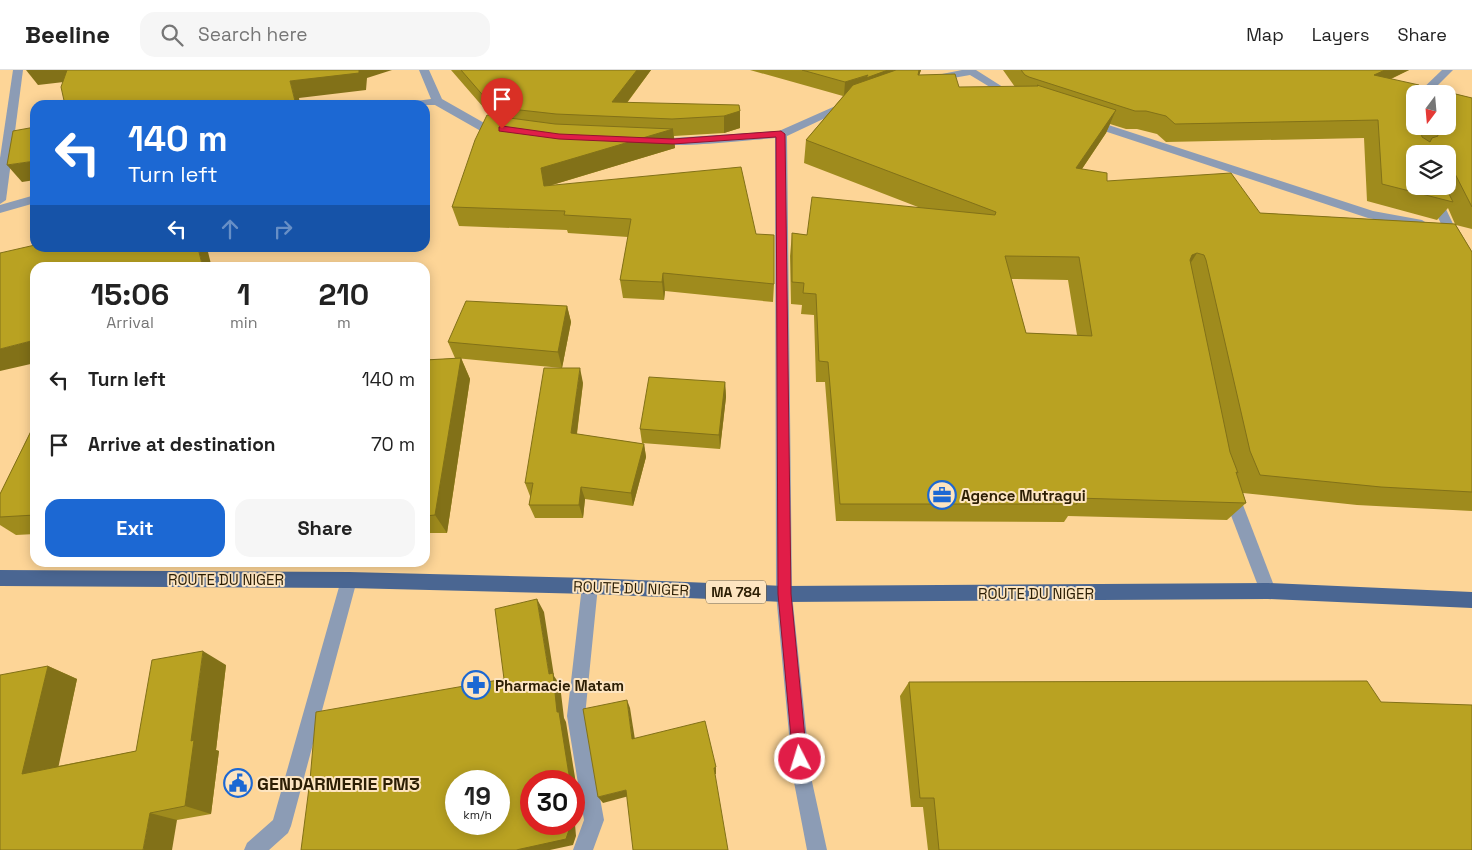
<!DOCTYPE html>
<html lang="en">
<head>
<meta charset="utf-8">
<style>
	:root { --surface:#fff; --page:#f6f6f6; --text:#222; --muted:#767676; --line:#e0e0e0; --accent:#1c68d3 }
	body { margin:0; font-family:"Space Grotesk",sans-serif; background:var(--page); color:var(--text); height:100vh; display:flex; flex-direction:column; font-size:19px; white-space:nowrap }
	* { box-sizing:border-box; margin:0 }
	p { font-size:16px; color:var(--muted) }
	.icon { flex:none; width:28px; height:28px; fill:none; stroke:currentColor; stroke-width:2; stroke-linecap:round; stroke-linejoin:round }
	.map { position:relative; flex:1; overflow:hidden }
	.sheet { position:absolute; left:30px; top:192px; width:400px; height:305px; display:flex; flex-direction:column; background:var(--surface); border-radius:15px; box-shadow:0 2px 12px #0003 }
	.sheet>* { flex:none }
	.banner { position:absolute; left:30px; top:30px; width:400px; height:152px; border-radius:15px; box-shadow:0 2px 12px #0003; background:#1c68d3; color:#fff; overflow:hidden }
	.needle { width:32px; rotate:196deg }
	.tools { position:absolute; left:1406px; top:15px; display:grid; gap:10px }
	.tools a { display:grid; place-items:center; width:50px; height:50px; border-radius:10px; background:var(--surface); box-shadow:0 2px 12px #0003; font-size:25px }
	.speed { position:absolute; left:445px; top:700px; display:flex; gap:10px; font-size:25px; font-weight:700; text-align:center }
	.speed>* { display:grid; place-content:center; width:65px; height:65px; border-radius:50%; background:var(--surface); box-shadow:0 2px 12px #0003; line-height:1 }
	.speed small { font-size:12px; font-weight:400 }
	.speed .limit { border:8px solid #d22; background:#fff; color:#111 }
	.pin { position:absolute; display:grid; place-items:center; width:42px; height:42px; color:#fff; margin:-51px -21px; border-radius:50% 50% 50% 0; rotate:-45deg; box-shadow:0 0 5px #0007 }
	.pin .icon { rotate:45deg }
	.me { position:absolute; width:55px; margin:-28px; rotate:355deg; stroke-linejoin:round; filter:drop-shadow(0 0 4px #0008) }
	.turn { display:flex; align-items:center; gap:18px; height:105px; padding:0 15px; font-size:22px }
	.turn .icon { width:65px; height:65px; stroke-width:2.5 }
	.turn b { display:block; font-size:35px; line-height:42px }
	.lanes { display:flex; align-items:center; height:48px; padding:0 15px; background:#0003; justify-content:center; gap:25px; direction:ltr }
	.lanes .off { opacity:.35 }
	.eta { display:flex; justify-content:space-evenly; align-items:center; height:85px; text-align:center }
	.eta b { font-size:30px; font-weight:700; line-height:35px }
	.button { display:flex; gap:10px; margin-top:auto; padding:10px 15px }
	.button a { flex:1; height:58px; border-radius:15px; background:var(--accent); color:#fff; font-size:20px; font-weight:700; line-height:58px; text-align:center }
	.button a+a { background:var(--page); color:var(--text) }
	ul { padding:0; list-style:none }
	li { display:flex; align-items:center; gap:15px; height:65px; padding:0 15px }
	li div { flex:1 }
	li b { display:block; font-size:19px }
	li em { font-style:normal }
	header { display:flex; align-items:center; gap:30px; box-sizing:border-box; height:70px; padding:0 25px; background:var(--surface); border-bottom:1px solid var(--line) }
	header strong { font-size:24px }
	nav { display:flex; gap:28px; margin-inline-start:auto; font-size:18px }
	.search { width:350px; height:45px; background:var(--page); display:flex; align-items:center; gap:12px; box-sizing:border-box; padding:0 18px; border-radius:15px; color:var(--muted); font-size:19px }
	.map>svg:first-child { display:block }
	.lines { fill:none; stroke-linecap:round; stroke-linejoin:round }
	.minor { fill:#8c9cb5; fill-rule:evenodd }
	.major { fill:#4a6692; fill-rule:evenodd }
	.wall { fill:#9f8b1d; fill-rule:evenodd }
	.shaded-wall { fill:#827118 }
	.building { fill:#b9a222; stroke:#827118; fill-rule:evenodd }
	.route { fill:#e11d48; stroke:#92132f }
	.labels { text-anchor:middle; dominant-baseline:central; stroke-width:4; stroke-linejoin:round; paint-order:stroke }
	.shield { fill:#fde5c1; stroke:#6b5a3d; stroke-width:1 }
	.shield-label { font-size:14px; font-weight:bold; fill:#2c1e04 }
	.poi-label { font-size:15px; font-weight:bold; fill:#2c1e04; stroke:#fde5c1; text-anchor:start }
	.street-label { font-size:15px; fill:#2c1e04; stroke:#fde5c1 }
	.near-poi-label { font-size:18px; font-weight:bold; fill:#2c1e04; stroke:#fde5c1; text-anchor:start }
</style>
</head>
<body>
<header>
<strong>Beeline</strong>
<div class="search"><svg class="icon" aria-label="search" viewBox="0 0 24 24"><circle cx="10" cy="10" r="6"/><path d="M15 15l6 6"/></svg>Search here</div>
<nav><a>Map</a><a>Layers</a><a>Share</a></nav>
</header>
<div class="map">
<svg width="1472" height="780" viewBox="0 0 1472 780">
	<rect width="100%" height="100%" fill="#fdd597"/>
	<g class="lines">
		<g class="minor">
			<path d="M 13,0 L 23,0 L 6,130 L 0,134 L 0,88 Z"/>
			<path d="M 419,0 L 429,0 L 442,29 L 486,54 L 506,56 L 508,59 L 506,62 L 479,60 L 435,35 L 404,35 L 409,32 L 431,29 Z"/>
			<path d="M 962,0 L 976,0 L 1017,26 L 1016,28 L 1008,28 L 970,5 L 936,11 L 931,8 L 932,6 Z"/>
			<path d="M 1442,0 L 1453,0 L 1429,24 L 1417,24 Z"/>
			<path d="M 849,30 L 853,31 L 854,33 L 853,35 L 787,66 L 792,524 L 811,707 L 827,780 L 807,780 L 793,707 L 776,524 L 775,68 C 757,69 657,81 648,71 L 654,67 L 673,68 L 779,61 Z"/>
			<path d="M 1090,49 L 1373,141 L 1422,150 L 1428,154 L 1422,158 L 1368,148 L 1086,55 L 1084,53 L 1086,51 Z"/>
			<path d="M 1423,116 L 1435,116 L 1455,158 L 1472,186 L 1472,202 L 1467,200 L 1443,158 Z"/>
			<path d="M 35,125 L 35,133 L 0,143 L 0,135 Z"/>
			<path d="M 1230,415 L 1235,417 L 1238,422 L 1276,521 L 1274,526 L 1268,529 L 1262,526 L 1260,521 L 1222,422 L 1225,417 Z"/>
			<path d="M 349,502 L 355,505 L 357,510 L 291,756 L 288,763 L 269,780 L 244,780 L 247,773 L 273,750 L 341,510 L 343,505 Z"/>
			<path d="M 590,508 L 596,511 L 598,516 L 585,646 L 604,750 L 593,780 L 573,780 L 584,750 L 567,646 L 582,516 L 584,511 Z"/>
		</g>
		<path class="major" d="M 0,500 L 349,502 L 590,508 L 784,516 L 1268,513 L 1472,522 L 1472,538 L 1268,529 L 784,532 L 590,524 L 349,518 L 0,516 Z"/>
	</g>
	<g class="wall">
		<path d="M 451,0 L 651,0 L 627,33 L 740,41 L 740,58 L 724,63 L 674,66 L 675,78 L 549,116 L 756,164 L 774,214 L 773,232 L 665,221 L 664,230 L 623,228 L 620,210 L 628,167 L 568,163 L 567,160 L 459,156 L 452,137 L 490,45 Z"/>
		<path d="M 750,0 L 921,0 L 919,5 L 959,17 L 1015,17 L 1003,0 L 1409,0 L 1391,9 L 1415,24 L 1415,56 L 1448,56 L 1448,24 L 1427,24 L 1431,18 L 1472,28 L 1472,159 L 1456,155 L 1472,182 L 1472,441 L 1357,435 L 1243,423 L 1246,433 L 1227,450 L 1068,446 L 1064,452 L 836,451 L 825,312 L 816,312 L 814,245 L 801,244 L 802,235 L 791,234 L 790,186 L 792,163 L 807,165 L 918,137 L 804,93 L 806,70 L 843,26 ZM 1110,54 L 1126,59 L 1137,59 L 1157,64 L 1166,72 L 1364,68 L 1367,131 L 1437,150 L 1448,138 L 1455,154 L 1260,143 L 1107,111 L 1082,99 L 1106,63 ZM 1448,84 L 1448,116 L 1415,116 ZM 1011,209 L 1068,210 L 1077,265 L 1026,263 Z"/>
		<path d="M 567,236 L 571,252 L 562,298 L 455,288 L 448,272 Z"/>
		<path d="M 461,288 L 470,309 L 447,463 L 425,463 L 425,290 Z"/>
		<path d="M 725,312 L 726,327 L 720,379 L 642,373 L 640,359 Z"/>
		<path d="M 583,313 L 577,364 L 644,374 L 646,387 L 633,436 L 585,429 L 583,448 L 535,448 L 529,435 L 531,426 L 530,426 L 525,413 Z"/>
		<path d="M 35,353 L 35,464 L 16,465 L 0,455 L 0,424 Z"/>
		<path d="M 226,595 L 216,680 L 219,681 L 211,744 L 177,750 L 0,780 L 48,596 L 77,609 L 58,696 L 136,681 Z"/>
		<path d="M 909,612 L 1381,632 L 1472,780 L 928,780 L 923,737 L 911,737 L 900,626 Z"/>
	</g>
	<g class="shaded-wall">
		<path d="M 26,0 L 74,0 L 81,10 L 38,15 Z"/>
		<path d="M 359,0 L 392,0 L 367,8 L 366,20 L 299,28 L 300,35 L 296,35 L 290,11 Z"/>
		<path d="M 637,0 L 651,0 L 616,47 L 612,32 Z"/>
		<path d="M 888,0 L 921,0 L 919,6 L 844,26 L 845,12 Z"/>
		<path d="M 1385,0 L 1409,0 L 1361,23 L 1374,5 Z"/>
		<path d="M 1116,40 L 1106,63 L 1067,121 L 1076,98 Z"/>
		<path d="M 740,41 L 740,58 L 724,63 L 724,46 Z"/>
		<path d="M 673,59 L 675,78 L 545,117 L 544,116 L 541,98 Z"/>
		<path d="M 35,91 L 35,110 L 22,112 L 7,95 Z"/>
		<path d="M 198,178 L 207,178 L 212,198 L 203,198 Z"/>
		<path d="M 1197,183 L 1183,205 L 1192,185 Z"/>
		<path d="M 663,203 L 665,221 L 664,230 L 662,212 Z"/>
		<path d="M 567,236 L 571,252 L 562,298 L 558,282 Z"/>
		<path d="M 35,270 L 35,293 L 0,301 L 0,279 Z"/>
		<path d="M 461,288 L 470,309 L 447,463 L 435,445 Z"/>
		<path d="M 580,298 L 583,313 L 575,377 L 571,363 Z"/>
		<path d="M 725,312 L 726,327 L 720,379 L 719,365 Z"/>
		<path d="M 644,374 L 646,387 L 633,436 L 631,423 Z"/>
		<path d="M 581,417 L 585,429 L 583,448 L 579,435 Z"/>
		<path d="M 537,529 L 544,542 L 554,606 L 560,615 L 564,648 L 566,652 L 580,738 L 574,740 L 574,711 L 570,711 L 557,642 L 549,604 Z"/>
		<path d="M 203,581 L 226,595 L 216,680 L 219,681 L 211,744 L 185,736 L 191,671 Z"/>
		<path d="M 48,596 L 77,609 L 55,713 L 22,704 Z"/>
		<path d="M 627,630 L 630,638 L 636,676 L 632,669 Z"/>
		<path d="M 716,697 L 716,704 L 715,704 L 714,698 Z"/>
		<path d="M 626,720 L 629,726 L 603,733 L 598,727 Z"/>
		<path d="M 150,743 L 177,750 L 172,780 L 143,780 Z"/>
		<path d="M 574,743 L 576,766 L 573,775 L 550,780 L 516,780 L 569,754 L 574,754 Z"/>
	</g>
	<g class="building">
		<path d="M 67,0 L 359,0 L 359,3 L 290,11 L 296,35 L 65,35 L 61,17 Z"/>
		<path d="M 461,0 L 637,0 L 612,32 L 739,35 L 740,41 L 724,46 L 672,49 L 556,44 L 493,37 Z"/>
		<path d="M 802,0 L 888,0 L 866,8 L 868,5 L 845,12 Z"/>
		<path d="M 896,0 L 919,0 L 918,5 L 955,4 L 959,17 L 1038,16 L 1037,15 L 1116,40 L 1076,98 L 1107,103 L 1107,111 L 1231,103 L 1260,143 L 1455,154 L 1472,182 L 1472,422 L 1381,417 L 1260,405 L 1250,381 L 1206,190 L 1204,185 L 1197,183 L 1192,185 L 1190,190 L 1230,382 L 1238,403 L 1236,402 L 1246,433 L 1076,428 L 1077,434 L 840,434 L 828,292 L 819,291 L 816,224 L 803,223 L 804,213 L 792,212 L 792,163 L 807,165 L 812,127 L 995,145 L 996,142 L 806,70 L 853,15 ZM 1005,186 L 1079,187 L 1092,266 L 1026,263 Z"/>
		<path d="M 1021,0 L 1385,0 L 1374,5 L 1419,15 L 1418,24 L 1415,24 L 1415,56 L 1420,56 L 1422,67 L 1430,72 L 1432,68 L 1438,66 L 1436,56 L 1448,56 L 1448,24 L 1431,24 L 1431,18 L 1472,28 L 1472,137 L 1452,98 L 1448,98 L 1448,84 L 1415,84 L 1415,116 L 1445,116 L 1453,132 L 1382,114 L 1378,50 L 1175,54 L 1166,46 L 1146,41 L 1135,41 L 1029,7 L 1025,5 Z"/>
		<path d="M 487,45 L 555,54 L 673,59 L 541,98 L 544,116 L 741,97 L 756,164 L 774,165 L 774,214 L 663,203 L 662,212 L 620,210 L 631,149 L 564,145 L 565,141 L 452,137 L 475,70 Z"/>
		<path d="M 35,57 L 35,91 L 7,95 L 13,61 Z"/>
		<path d="M 35,159 L 35,178 L 198,178 L 203,198 L 35,198 L 35,270 L 0,279 L 0,183 L 35,175 Z"/>
		<path d="M 241,193 L 243,198 L 231,198 Z"/>
		<path d="M 466,231 L 567,236 L 558,282 L 448,272 Z"/>
		<path d="M 461,288 L 435,445 L 425,446 L 425,290 Z"/>
		<path d="M 544,298 L 580,298 L 571,363 L 644,374 L 631,423 L 581,417 L 579,435 L 529,435 L 533,413 L 525,413 Z"/>
		<path d="M 649,307 L 725,312 L 719,365 L 640,359 Z"/>
		<path d="M 35,353 L 35,445 L 0,447 L 0,424 Z"/>
		<path d="M 537,529 L 549,604 L 553,603 L 557,642 L 559,642 L 570,711 L 531,711 L 531,754 L 569,754 L 569,760 L 566,769 L 516,780 L 301,780 L 310,710 L 316,642 L 504,609 L 495,539 ZM 456,711 L 499,711 L 499,754 L 456,754 Z"/>
		<path d="M 203,581 L 191,671 L 194,670 L 185,736 L 150,743 L 143,780 L 0,780 L 0,605 L 48,596 L 22,704 L 136,681 L 152,590 Z"/>
		<path d="M 1367,611 L 1381,632 L 1472,635 L 1472,780 L 939,780 L 934,728 L 920,728 L 909,612 Z"/>
		<path d="M 627,630 L 632,669 L 705,651 L 716,697 L 714,698 L 728,780 L 633,780 L 626,720 L 598,727 L 583,639 Z"/>
	</g>
	<path class="route" d="M 502,56 L 559,64 L 673,69 L 781,61 L 785,64 L 791,524 L 807,689 L 805,694 L 800,696 L 795,694 L 793,689 L 778,524 L 776,67 L 673,74 L 559,69 L 499,61 L 499,57 Z"/>
	<defs>
		<symbol id="office-ring" viewBox="-11 -11 22 22"><circle r="9.5" fill="#fde5c1" stroke="#1c68d3" stroke-width="1.5"/><path d="M-6-3h4V-5.5h4V-3h4V5H-6ZM-1-4.5V-3h2v-1.5ZM-6 0V1H6V0Z" fill="#1c68d3"/></symbol>
		<symbol id="pharmacy-ring" viewBox="-11 -11 22 22"><circle r="9.5" fill="#fde5c1" stroke="#1c68d3" stroke-width="1.5"/><path d="M-2-6h4v4h4v4h-4v4h-4v-4h-4v-4h4Z" fill="#1c68d3"/></symbol>
		<symbol id="civic-ring" viewBox="-11 -11 22 22"><circle r="9.5" fill="#fde5c1" stroke="#1c68d3" stroke-width="1.5"/><path d="M-.6-6.5H3V-4.5H.6V-3L4-1V1h2V6H-6V1h2V-1L-.6-3ZM-1.2 2.5V6h2.4V2.5Z" fill="#1c68d3"/></symbol>
	</defs>
	<g fill-rule="evenodd">
		<use href="#office-ring" x="926" y="409" width="32" height="32"/>
		<use href="#pharmacy-ring" x="460" y="599" width="32" height="32"/>
		<use href="#civic-ring" x="222" y="697" width="32" height="32"/>
	</g>
	<g class="labels">
		<rect class="shield" x="706" y="510.5" width="60" height="23" rx="4"/>
		<g class="shield-label">
			<text x="736" y="522">MA 784</text>
		</g>
		<g class="poi-label">
			<text x="961" y="425">Agence Mutragui</text>
			<text x="495" y="615">Pharmacie Matam</text>
		</g>
		<g class="street-label">
			<text x="226" y="509">ROUTE DU NIGER</text>
			<text transform="translate(631 518) rotate(2)">ROUTE DU NIGER</text>
			<text x="1036" y="523">ROUTE DU NIGER</text>
		</g>
		<g class="near-poi-label">
			<text x="257" y="713">GENDARMERIE PM3</text>
		</g>
	</g>
</svg>
<div class="tools">
<a><svg class="needle" viewBox="-14 -14 28 28"><path d="M0-13l5 13h-10z" fill="#e53935"/><path d="M0 13l5-13h-10z" fill="#767676"/></svg></a>
<a><svg class="icon" aria-label="layers" viewBox="0 0 24 24"><path d="M12 4l9 5-9 5-9-5zM3 14l9 5 9-5"/></svg></a>
</div>
<div class="speed"><div>19<small>km/h</small></div><div class="limit">30</div></div>
<div class="pin" style="left:502px;top:59px;background:#d93025"><svg class="icon" aria-label="arrive" viewBox="0 0 24 24"><path d="M6 21V4h12l-3 4 3 4H6"/></svg></div>
<svg class="me" style="left:800px;top:689px" viewBox="-20 -20 40 40"><circle r="17" fill="#e11d48" stroke="#fff" stroke-width="3"/><path d="M0-11L8 9 0 5-8 9z" fill="#fff"/></svg>
<div class="banner">
<div class="turn"><svg class="icon" aria-label="left" viewBox="0 0 24 24"><path d="M17 20v-9H6M10 6l-5 5 5 5"/></svg><div><b>140 m</b>Turn left</div></div>
<div class="lanes"><svg class="icon" aria-label="left" viewBox="0 0 24 24"><path d="M17 20v-9H6M10 6l-5 5 5 5"/></svg><svg class="icon off" aria-label="ahead" viewBox="0 0 24 24"><path d="M12 20V5M6 11l6-6 6 6"/></svg><svg class="icon off" aria-label="right" viewBox="0 0 24 24"><path d="M7 20v-9h11M14 6l5 5-5 5"/></svg></div>
</div>
<section class="sheet">
<div class="eta">
<div><b>15:06</b><p>Arrival</p></div>
<div><b>1</b><p>min</p></div>
<div><b>210</b><p>m</p></div>
</div>
<ul>
<li><svg class="icon" aria-label="left" viewBox="0 0 24 24"><path d="M17 20v-9H6M10 6l-5 5 5 5"/></svg><div><b>Turn left</b></div><em>140 m</em></li>
<li><svg class="icon" aria-label="arrive" viewBox="0 0 24 24"><path d="M6 21V4h12l-3 4 3 4H6"/></svg><div><b>Arrive at destination</b></div><em>70 m</em></li>
</ul>
<div class="button"><a>Exit</a><a>Share</a></div>
</section>
</div>
</body>
</html>
